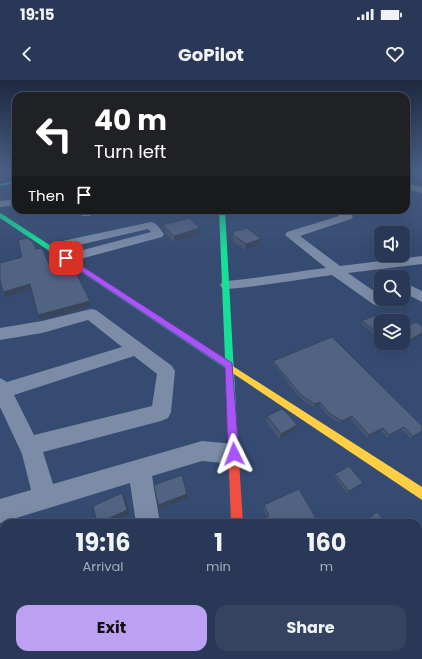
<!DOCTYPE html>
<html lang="en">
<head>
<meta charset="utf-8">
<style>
	:root { --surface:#283856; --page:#344360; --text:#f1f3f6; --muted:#a5acb9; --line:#44526c; --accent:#bca0f2 }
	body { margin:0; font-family:Poppins,sans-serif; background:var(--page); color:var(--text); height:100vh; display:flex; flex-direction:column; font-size:15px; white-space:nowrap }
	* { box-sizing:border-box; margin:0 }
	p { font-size:13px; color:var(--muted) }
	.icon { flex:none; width:22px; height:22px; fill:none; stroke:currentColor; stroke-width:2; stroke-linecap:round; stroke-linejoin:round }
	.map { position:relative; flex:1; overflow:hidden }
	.sheet { position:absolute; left:0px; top:439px; width:422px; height:140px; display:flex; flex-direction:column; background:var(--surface); border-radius:12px 12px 0 0; box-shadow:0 4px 16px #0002,0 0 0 1px var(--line) }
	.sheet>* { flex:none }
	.banner { position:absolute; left:12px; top:12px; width:398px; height:122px; border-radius:12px; box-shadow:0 4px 16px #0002,0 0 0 1px var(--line); background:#202124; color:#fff; overflow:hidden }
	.buttons { position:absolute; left:374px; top:146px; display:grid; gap:8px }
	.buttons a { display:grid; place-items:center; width:36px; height:36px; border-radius:8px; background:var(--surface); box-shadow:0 4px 16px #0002,0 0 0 1px var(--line); font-size:20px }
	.pin { position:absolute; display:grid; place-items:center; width:34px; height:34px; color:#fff; margin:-17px; border-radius:8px; box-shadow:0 2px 6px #0006 }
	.me { position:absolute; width:44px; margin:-22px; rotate:357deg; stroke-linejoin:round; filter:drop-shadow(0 0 3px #0008) }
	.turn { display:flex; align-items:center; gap:14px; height:84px; padding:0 16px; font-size:18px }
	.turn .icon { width:52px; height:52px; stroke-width:2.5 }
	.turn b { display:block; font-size:28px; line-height:34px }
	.then { display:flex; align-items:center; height:38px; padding:0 16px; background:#0003; gap:8px; font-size:15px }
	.eta { display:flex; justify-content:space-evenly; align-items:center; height:68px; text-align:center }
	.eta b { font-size:24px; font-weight:700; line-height:28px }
	.button { display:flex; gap:8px; margin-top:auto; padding:8px 16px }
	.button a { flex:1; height:46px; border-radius:12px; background:var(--accent); color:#111; font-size:16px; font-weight:700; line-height:46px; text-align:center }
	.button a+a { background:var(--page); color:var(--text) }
	.status { display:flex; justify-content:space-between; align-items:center; height:28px; padding:0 20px; background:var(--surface); direction:ltr }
	.status svg { height:11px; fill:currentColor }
	header { display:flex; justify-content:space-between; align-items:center; height:52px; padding:0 16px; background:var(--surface); font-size:18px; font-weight:700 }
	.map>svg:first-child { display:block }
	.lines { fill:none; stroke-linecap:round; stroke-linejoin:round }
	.stream { fill:#395588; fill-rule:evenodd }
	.street { fill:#7c8ca6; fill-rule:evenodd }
	.fast { fill:#16e098; fill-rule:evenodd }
	.slow { fill:#ffcf43; fill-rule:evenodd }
	.jam { fill:#f24e42; fill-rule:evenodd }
	.wall { fill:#465570 }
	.shaded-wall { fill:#39455b }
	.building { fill:#516382; stroke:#39455b }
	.route { fill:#a855f7; stroke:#6d37a1 }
</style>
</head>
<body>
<div class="status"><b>19:15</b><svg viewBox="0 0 49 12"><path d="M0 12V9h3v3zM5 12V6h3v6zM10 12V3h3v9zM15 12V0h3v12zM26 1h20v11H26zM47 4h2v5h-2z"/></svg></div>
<header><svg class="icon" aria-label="back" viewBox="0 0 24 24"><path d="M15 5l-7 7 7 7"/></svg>GoPilot<svg class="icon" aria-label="heart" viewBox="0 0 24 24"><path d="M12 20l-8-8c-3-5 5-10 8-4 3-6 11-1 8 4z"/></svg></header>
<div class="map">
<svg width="422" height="579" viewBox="0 0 422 579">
	<rect width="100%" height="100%" fill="#354b72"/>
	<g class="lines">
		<path class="stream" d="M 415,90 L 422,94 L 422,96 L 411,90 Z"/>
		<g class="street">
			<path d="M 406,103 L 422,107 L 422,113 L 406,109 Z"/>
			<path d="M 16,119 L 16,125 L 0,127 L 0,121 Z"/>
			<path d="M 78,130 L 89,130 L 92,134 L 90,136 L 82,136 Z"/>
			<path d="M 335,130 L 346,130 L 353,137 L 351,139 L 300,156 L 340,186 L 422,176 L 422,184 L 348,193 L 381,216 L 381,219 L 385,221 L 383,224 L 378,226 L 373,224 L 332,195 C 297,200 262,206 227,209 L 222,208 L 220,205 L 222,202 L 227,201 C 260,198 293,192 326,188 L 285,155 L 287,152 L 339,136 Z"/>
			<path d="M 151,142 C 157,143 160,149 164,154 L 162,157 L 69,182 L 62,178 L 64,175 L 151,152 L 148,149 L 53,171 L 47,167 L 53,163 Z"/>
			<path d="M 403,202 L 422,211 L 422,222 L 403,212 Z"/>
			<path d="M 91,229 L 96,230 L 172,286 L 175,291 L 171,332 L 168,338 L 161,341 L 43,372 L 53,404 L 202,361 L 234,364 L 242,367 L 245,374 L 242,381 L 234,384 L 202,381 L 152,396 L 160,443 L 136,443 L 130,403 L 0,443 L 0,419 L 31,410 L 22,374 L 0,327 L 0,298 L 7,302 L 122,267 L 88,240 L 42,253 L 0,260 L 0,248 L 42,241 ZM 134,276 L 157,294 L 152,326 L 34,355 L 14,315 Z"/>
			<path d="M 4,551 L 4,575 L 15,575 L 10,579 L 0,579 L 0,553 Z"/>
		</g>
		<g class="fast">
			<path d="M 16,101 L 16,103 L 0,106 L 0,104 Z"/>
			<path d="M 219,130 L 225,130 L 238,365 L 237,368 L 233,370 L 229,368 L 228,365 L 225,288 L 0,138 L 0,133 L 2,134 L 225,279 Z"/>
		</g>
		<g class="slow">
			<path d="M 228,283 L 422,407 L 422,420 L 225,288 L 224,286 L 225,284 Z"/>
			<rect x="236" y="575" width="16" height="4"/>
		</g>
		<path class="jam" d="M 233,360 L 237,362 L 238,365 L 243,443 L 231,443 L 228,365 L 229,362 Z"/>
	</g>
	<g class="wall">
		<path d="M 163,145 L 200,148 L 201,154 L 174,162 L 164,151 Z"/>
		<path d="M 233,152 L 261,159 L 261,165 L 245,170 L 233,161 Z"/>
		<path d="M 362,241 L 381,241 L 381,259 L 361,244 Z"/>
		<path d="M 422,246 L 422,255 L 395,270 L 386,263 L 403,263 Z"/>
		<path d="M 273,281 L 422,346 L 422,352 L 410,358 L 401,349 L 387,357 L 381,351 L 367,358 L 350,338 L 340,343 L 328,336 L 319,325 L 314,327 L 300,318 L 273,284 Z"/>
		<path d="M 267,336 L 297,345 L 295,351 L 279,359 L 266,342 Z"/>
		<path d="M 335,394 L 363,403 L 361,405 L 347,413 L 334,396 Z"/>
		<path d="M 264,425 L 317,440 L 314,443 L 256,443 L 267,437 L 263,429 Z"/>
		<path d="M 342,575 L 416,575 L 410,579 L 344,579 Z"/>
	</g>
	<g class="shaded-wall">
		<path d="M 200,148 L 201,154 L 174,162 L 174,156 Z"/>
		<path d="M 261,159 L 261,165 L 245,170 L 246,164 Z"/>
		<path d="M 30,204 L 33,209 L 6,217 L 3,212 Z"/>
		<path d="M 90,221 L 91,226 L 40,240 L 38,235 Z"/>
		<path d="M 422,253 L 422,255 L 395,270 L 397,267 Z"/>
		<path d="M 320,322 L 319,325 L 314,327 L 315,324 Z"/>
		<path d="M 352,336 L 350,338 L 340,343 L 342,341 Z"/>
		<path d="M 297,345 L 295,351 L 279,359 L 281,354 Z"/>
		<path d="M 383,348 L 381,351 L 367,358 L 369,355 Z"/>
		<path d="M 422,351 L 422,352 L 410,358 L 413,356 Z"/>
		<path d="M 363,403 L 361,405 L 347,413 L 349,411 Z"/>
		<path d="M 122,413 L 125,417 L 130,434 L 109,443 L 99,443 Z"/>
		<path d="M 187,414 L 188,418 L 159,429 L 158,425 Z"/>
	</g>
	<g class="building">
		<path d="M 189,138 L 200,148 L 174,156 L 163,145 Z"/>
		<path d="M 247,148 L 261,159 L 246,164 L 233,155 L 233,152 Z"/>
		<path d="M 27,158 L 33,162 L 36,169 L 42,168 L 51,189 L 66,185 L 75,191 L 90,221 L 38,235 L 30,204 L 3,212 L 0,200 L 0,183 L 22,177 L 18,160 Z"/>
		<path d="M 376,235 L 384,241 L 381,241 L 381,255 L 362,241 Z"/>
		<path d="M 416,242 L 422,246 L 422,253 L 397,267 L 392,263 L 403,263 L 403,248 Z"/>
		<path d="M 332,257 L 422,346 L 422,351 L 413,356 L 404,347 L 389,355 L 383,348 L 369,355 L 352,336 L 342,341 L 329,333 L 320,322 L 315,324 L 301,315 L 273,281 Z"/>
		<path d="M 282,329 L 288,334 L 297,345 L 281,354 L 267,336 Z"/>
		<path d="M 349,386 L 363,403 L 349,411 L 335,394 Z"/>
		<path d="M 182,395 L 187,414 L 158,425 L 154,405 Z"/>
		<path d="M 299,409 L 317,440 L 311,443 L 256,443 L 269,436 L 264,425 Z"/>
		<path d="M 122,413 L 127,430 L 99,443 L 97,443 L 93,426 Z"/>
		<path d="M 377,432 L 386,443 L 363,443 Z"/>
		<path d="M 349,575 L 416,575 L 410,579 L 351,579 Z"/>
	</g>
	<linearGradient id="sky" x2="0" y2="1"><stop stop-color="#1d293f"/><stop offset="0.53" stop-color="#4b6187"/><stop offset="1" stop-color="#4b6187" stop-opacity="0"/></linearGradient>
	<rect width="422" height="171" fill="url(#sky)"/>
	<path class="route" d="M 64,177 L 68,177 L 232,283 L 239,374 L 238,378 L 234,379 L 230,378 L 228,374 L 225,287 L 64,180 Z"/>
</svg>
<div class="buttons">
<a><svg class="icon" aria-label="sound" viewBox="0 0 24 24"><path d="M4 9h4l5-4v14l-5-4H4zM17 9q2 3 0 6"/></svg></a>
<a><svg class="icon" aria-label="search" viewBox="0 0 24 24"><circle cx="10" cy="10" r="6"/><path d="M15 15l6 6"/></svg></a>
<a><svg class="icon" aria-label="layers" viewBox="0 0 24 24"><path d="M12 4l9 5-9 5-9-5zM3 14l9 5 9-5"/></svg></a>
</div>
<div class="pin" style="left:66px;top:178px;background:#d93025"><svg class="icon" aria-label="arrive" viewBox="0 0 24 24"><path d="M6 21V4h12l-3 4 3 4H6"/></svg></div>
<svg class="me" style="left:234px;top:374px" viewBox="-20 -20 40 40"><path d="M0-17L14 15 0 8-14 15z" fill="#a855f7" stroke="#fff" stroke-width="4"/></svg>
<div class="banner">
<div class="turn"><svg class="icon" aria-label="left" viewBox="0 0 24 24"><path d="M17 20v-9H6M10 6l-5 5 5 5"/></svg><div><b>40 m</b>Turn left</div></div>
<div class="then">Then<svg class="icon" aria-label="arrive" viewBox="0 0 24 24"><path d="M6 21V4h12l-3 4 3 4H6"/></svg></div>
</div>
<section class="sheet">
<div class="eta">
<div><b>19:16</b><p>Arrival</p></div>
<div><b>1</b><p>min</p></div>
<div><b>160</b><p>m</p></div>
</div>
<div class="button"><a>Exit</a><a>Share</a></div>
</section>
</div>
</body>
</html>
